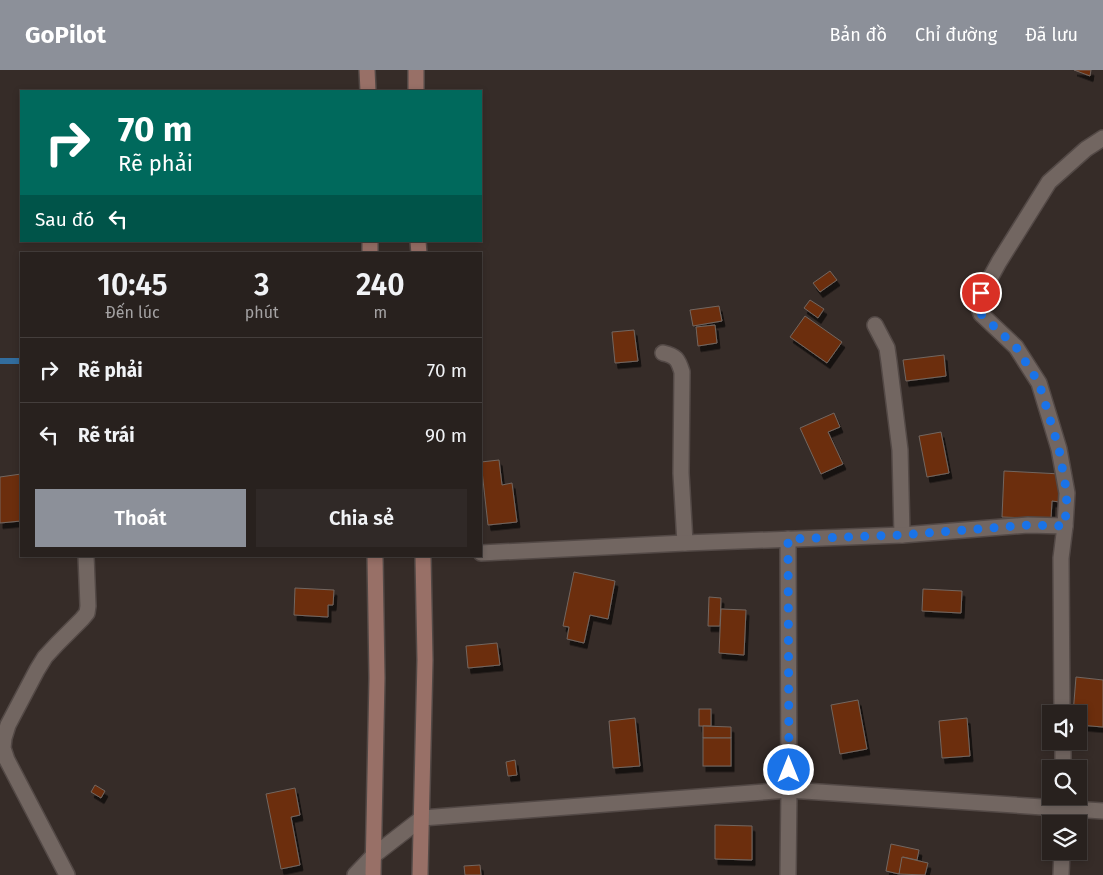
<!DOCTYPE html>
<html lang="vi">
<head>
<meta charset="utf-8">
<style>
	:root { --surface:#28211e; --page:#302927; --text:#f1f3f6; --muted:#a5a3a4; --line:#443e3c; --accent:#8c9099 }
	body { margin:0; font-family:"Fira Sans",sans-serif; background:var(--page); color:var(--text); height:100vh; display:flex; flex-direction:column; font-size:19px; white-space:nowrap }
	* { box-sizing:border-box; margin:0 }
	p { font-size:16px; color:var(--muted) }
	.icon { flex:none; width:28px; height:28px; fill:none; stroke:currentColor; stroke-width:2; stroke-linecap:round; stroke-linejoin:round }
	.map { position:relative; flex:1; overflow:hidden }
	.panel { position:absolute; left:20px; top:182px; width:462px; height:305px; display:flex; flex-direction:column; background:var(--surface); border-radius:0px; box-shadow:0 2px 8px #0003,0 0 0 1px var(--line) }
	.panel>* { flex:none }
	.guide { position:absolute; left:20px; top:20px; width:462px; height:152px; border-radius:0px; box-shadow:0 2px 8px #0003,0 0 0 1px var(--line); background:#00695c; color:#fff; overflow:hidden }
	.buttons { position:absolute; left:1042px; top:635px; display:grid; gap:10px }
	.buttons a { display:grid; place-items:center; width:45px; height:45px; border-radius:0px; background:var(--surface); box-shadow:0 2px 8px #0003,0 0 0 1px var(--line); font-size:25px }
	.pin { position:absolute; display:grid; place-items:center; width:42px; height:42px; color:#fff; margin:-21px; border:2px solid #fff; border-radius:50%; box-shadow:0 1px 5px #0007 }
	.me { position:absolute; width:55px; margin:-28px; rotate:0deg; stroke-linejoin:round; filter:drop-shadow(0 0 4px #0008) }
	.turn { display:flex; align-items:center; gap:18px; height:105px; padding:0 15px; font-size:22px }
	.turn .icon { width:65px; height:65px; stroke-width:2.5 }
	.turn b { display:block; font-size:35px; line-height:42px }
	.then { display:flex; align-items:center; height:48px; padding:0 15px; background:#0003; gap:10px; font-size:19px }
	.eta { display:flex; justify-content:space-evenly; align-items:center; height:85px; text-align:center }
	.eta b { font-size:30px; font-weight:600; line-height:35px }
	.button { display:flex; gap:10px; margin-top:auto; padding:10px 15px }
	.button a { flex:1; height:58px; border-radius:0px; background:var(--accent); color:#fff; font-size:20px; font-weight:600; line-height:58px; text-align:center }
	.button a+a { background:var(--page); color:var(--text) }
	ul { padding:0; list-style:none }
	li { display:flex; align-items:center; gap:15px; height:65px; padding:0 15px; border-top:1px solid var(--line) }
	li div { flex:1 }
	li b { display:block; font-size:19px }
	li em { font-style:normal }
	header { display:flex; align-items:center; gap:30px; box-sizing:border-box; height:70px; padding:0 25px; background:var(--accent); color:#fff }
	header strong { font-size:24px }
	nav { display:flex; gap:28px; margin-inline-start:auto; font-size:18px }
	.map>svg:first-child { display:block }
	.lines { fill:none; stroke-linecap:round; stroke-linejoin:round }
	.stream { stroke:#326d9e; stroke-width:6 }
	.building { fill:#6c2f0d; stroke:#726660; filter:url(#shadow) }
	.street-casing { stroke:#534946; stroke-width:18 }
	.secondary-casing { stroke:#534946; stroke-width:18 }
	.street { stroke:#726661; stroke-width:15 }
	.secondary { stroke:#987067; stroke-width:15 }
	.route { stroke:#1a73e8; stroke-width:9; stroke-dasharray:0 16.2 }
</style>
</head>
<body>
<header>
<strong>GoPilot</strong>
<nav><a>Bản đồ</a><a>Chỉ đường</a><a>Đã lưu</a></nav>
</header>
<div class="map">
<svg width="1103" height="805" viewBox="0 0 1103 805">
	<defs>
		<filter id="shadow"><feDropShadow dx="3" dy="5.5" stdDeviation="0" flood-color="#0009"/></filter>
	</defs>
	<rect width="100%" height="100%" fill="#362c28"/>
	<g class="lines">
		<path class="stream" d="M 0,291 L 21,291"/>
	</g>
	<g class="building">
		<path d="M 1074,0 L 1091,0 L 1090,6 Z"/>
		<path d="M 830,201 L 837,210 L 820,222 L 813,213 Z"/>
		<path d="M 810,230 L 824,239 L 818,248 L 804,238 Z"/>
		<path d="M 719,236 L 722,251 L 693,256 L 690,240 Z"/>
		<path d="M 805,246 L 842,272 L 827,293 L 790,267 Z"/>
		<path d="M 715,255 L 717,273 L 698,276 L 696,257 Z"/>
		<path d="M 634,260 L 638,291 L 615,293 L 612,262 Z"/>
		<path d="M 944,285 L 946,306 L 906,311 L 903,290 Z"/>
		<path d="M 834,343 L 840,357 L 828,362 L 843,394 L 821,404 L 800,358 Z"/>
		<path d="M 941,362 L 949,403 L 927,407 L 919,366 Z"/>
		<path d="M 499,390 L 502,415 L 512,413 L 517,452 L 488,455 L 481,392 Z"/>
		<path d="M 1004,401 L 1061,404 L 1060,432 L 1052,431 L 1051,449 L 1002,447 Z"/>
		<path d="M 21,404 L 21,451 L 0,453 L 0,407 Z"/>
		<path d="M 574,502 L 615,511 L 608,549 L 590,545 L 584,573 L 567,569 L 569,557 L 563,556 Z"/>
		<path d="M 295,518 L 334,520 L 333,535 L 328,535 L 328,547 L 294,545 Z"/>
		<path d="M 923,519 L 962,521 L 961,543 L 922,541 Z"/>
		<path d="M 709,527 L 721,528 L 720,556 L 708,556 Z"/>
		<path d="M 721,539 L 746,540 L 744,585 L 719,583 Z"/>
		<path d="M 497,573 L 500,595 L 468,598 L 466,576 Z"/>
		<path d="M 1076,607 L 1103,610 L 1103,657 L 1079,655 L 1079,644 L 1073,644 Z"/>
		<path d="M 858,630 L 867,679 L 840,684 L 831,635 Z"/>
		<rect x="699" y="639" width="12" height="17"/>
		<path d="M 635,648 L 640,696 L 613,698 L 609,651 Z"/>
		<path d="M 967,648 L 970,686 L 942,688 L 939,651 Z"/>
		<path d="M 703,656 L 731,657 L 731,668 L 703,668 Z"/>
		<rect x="703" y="668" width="28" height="28"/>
		<path d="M 515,690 L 517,705 L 508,706 L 506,692 Z"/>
		<path d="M 95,715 L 105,721 L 101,728 L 91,722 Z"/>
		<path d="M 295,718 L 300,745 L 291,747 L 300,795 L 281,799 L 266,724 Z"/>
		<path d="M 715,755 L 752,756 L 752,790 L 715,789 Z"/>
		<path d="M 891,774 L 919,780 L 917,790 L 903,787 L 899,804 L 886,801 Z"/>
		<path d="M 902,787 L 928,793 L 925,805 L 899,804 Z"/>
		<path d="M 480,795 L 481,805 L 465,805 L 464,796 Z"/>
	</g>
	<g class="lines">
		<defs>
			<g id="street">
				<path d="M 875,255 L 887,278 L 889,292 L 900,380 L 902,465"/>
				<path d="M 663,283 C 676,286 678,289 682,302 L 681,403 L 685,473"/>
				<path d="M 788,469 L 789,720 L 788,805"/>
				<path d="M 481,483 L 685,473 L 902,465 L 1028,455 L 1065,456"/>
				<path d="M 1062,644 L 1061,488 L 1065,456 L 1067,423 L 1059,379 L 1039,313 L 1016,277 L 981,244 L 977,232 L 999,192 L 1049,112 L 1086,79 L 1103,68"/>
				<path d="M 1063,671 L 1063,699"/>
				<path d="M 1063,754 L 1063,726"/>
				<path d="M 67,805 L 7,690 L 3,678 L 4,668 L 8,655 L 37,600 L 45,587 L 57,574 L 82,549 L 87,543 L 88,536 L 86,486"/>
				<path d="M 355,805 L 373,786 L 422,748 L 789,720 L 1103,741"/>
				<path d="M 1061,805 L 1062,781"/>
			</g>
			<g id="secondary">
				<path d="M 367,0 L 368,21"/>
				<path d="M 416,0 L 416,21"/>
				<path d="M 370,171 L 370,184"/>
				<path d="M 418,171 L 419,184"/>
				<path d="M 373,805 L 377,608 L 375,486"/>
				<path d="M 420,805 L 425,590 L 423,486"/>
			</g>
		</defs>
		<use href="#street" class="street-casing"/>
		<use href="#secondary" class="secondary-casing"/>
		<use href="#street" class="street"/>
		<use href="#secondary" class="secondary"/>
	</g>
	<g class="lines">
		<path class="route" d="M 789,700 L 788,469 L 902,465 L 1028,455 L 1065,456 L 1067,423 L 1064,408 L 1059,379 L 1039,313 L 1016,277 L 981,244 L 976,232 L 981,223"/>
	</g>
</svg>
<div class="buttons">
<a><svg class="icon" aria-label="sound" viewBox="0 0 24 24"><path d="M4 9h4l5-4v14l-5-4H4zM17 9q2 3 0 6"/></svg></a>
<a><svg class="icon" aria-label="search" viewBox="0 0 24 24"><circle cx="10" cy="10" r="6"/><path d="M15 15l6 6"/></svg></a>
<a><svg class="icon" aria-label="layers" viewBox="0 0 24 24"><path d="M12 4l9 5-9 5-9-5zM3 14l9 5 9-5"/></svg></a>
</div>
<div class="pin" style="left:981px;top:223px;background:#d93025"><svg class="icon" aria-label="arrive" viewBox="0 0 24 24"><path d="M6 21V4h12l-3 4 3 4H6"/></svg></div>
<svg class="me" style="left:789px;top:700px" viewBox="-20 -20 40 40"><circle r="17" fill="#1a73e8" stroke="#fff" stroke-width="3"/><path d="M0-11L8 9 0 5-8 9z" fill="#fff"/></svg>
<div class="guide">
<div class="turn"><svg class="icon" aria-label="right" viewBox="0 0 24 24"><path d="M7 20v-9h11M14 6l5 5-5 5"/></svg><div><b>70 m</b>Rẽ phải</div></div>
<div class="then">Sau đó<svg class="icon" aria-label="left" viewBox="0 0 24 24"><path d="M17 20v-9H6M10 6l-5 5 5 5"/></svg></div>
</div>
<section class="panel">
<div class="eta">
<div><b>10:45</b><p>Đến lúc</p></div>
<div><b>3</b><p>phút</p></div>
<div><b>240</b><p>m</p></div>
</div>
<ul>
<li><svg class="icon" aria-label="right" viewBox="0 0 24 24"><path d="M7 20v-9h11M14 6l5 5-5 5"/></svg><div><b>Rẽ phải</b></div><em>70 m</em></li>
<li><svg class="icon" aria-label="left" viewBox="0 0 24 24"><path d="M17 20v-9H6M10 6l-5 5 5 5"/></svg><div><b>Rẽ trái</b></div><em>90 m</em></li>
</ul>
<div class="button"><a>Thoát</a><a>Chia sẻ</a></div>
</section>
</div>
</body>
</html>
